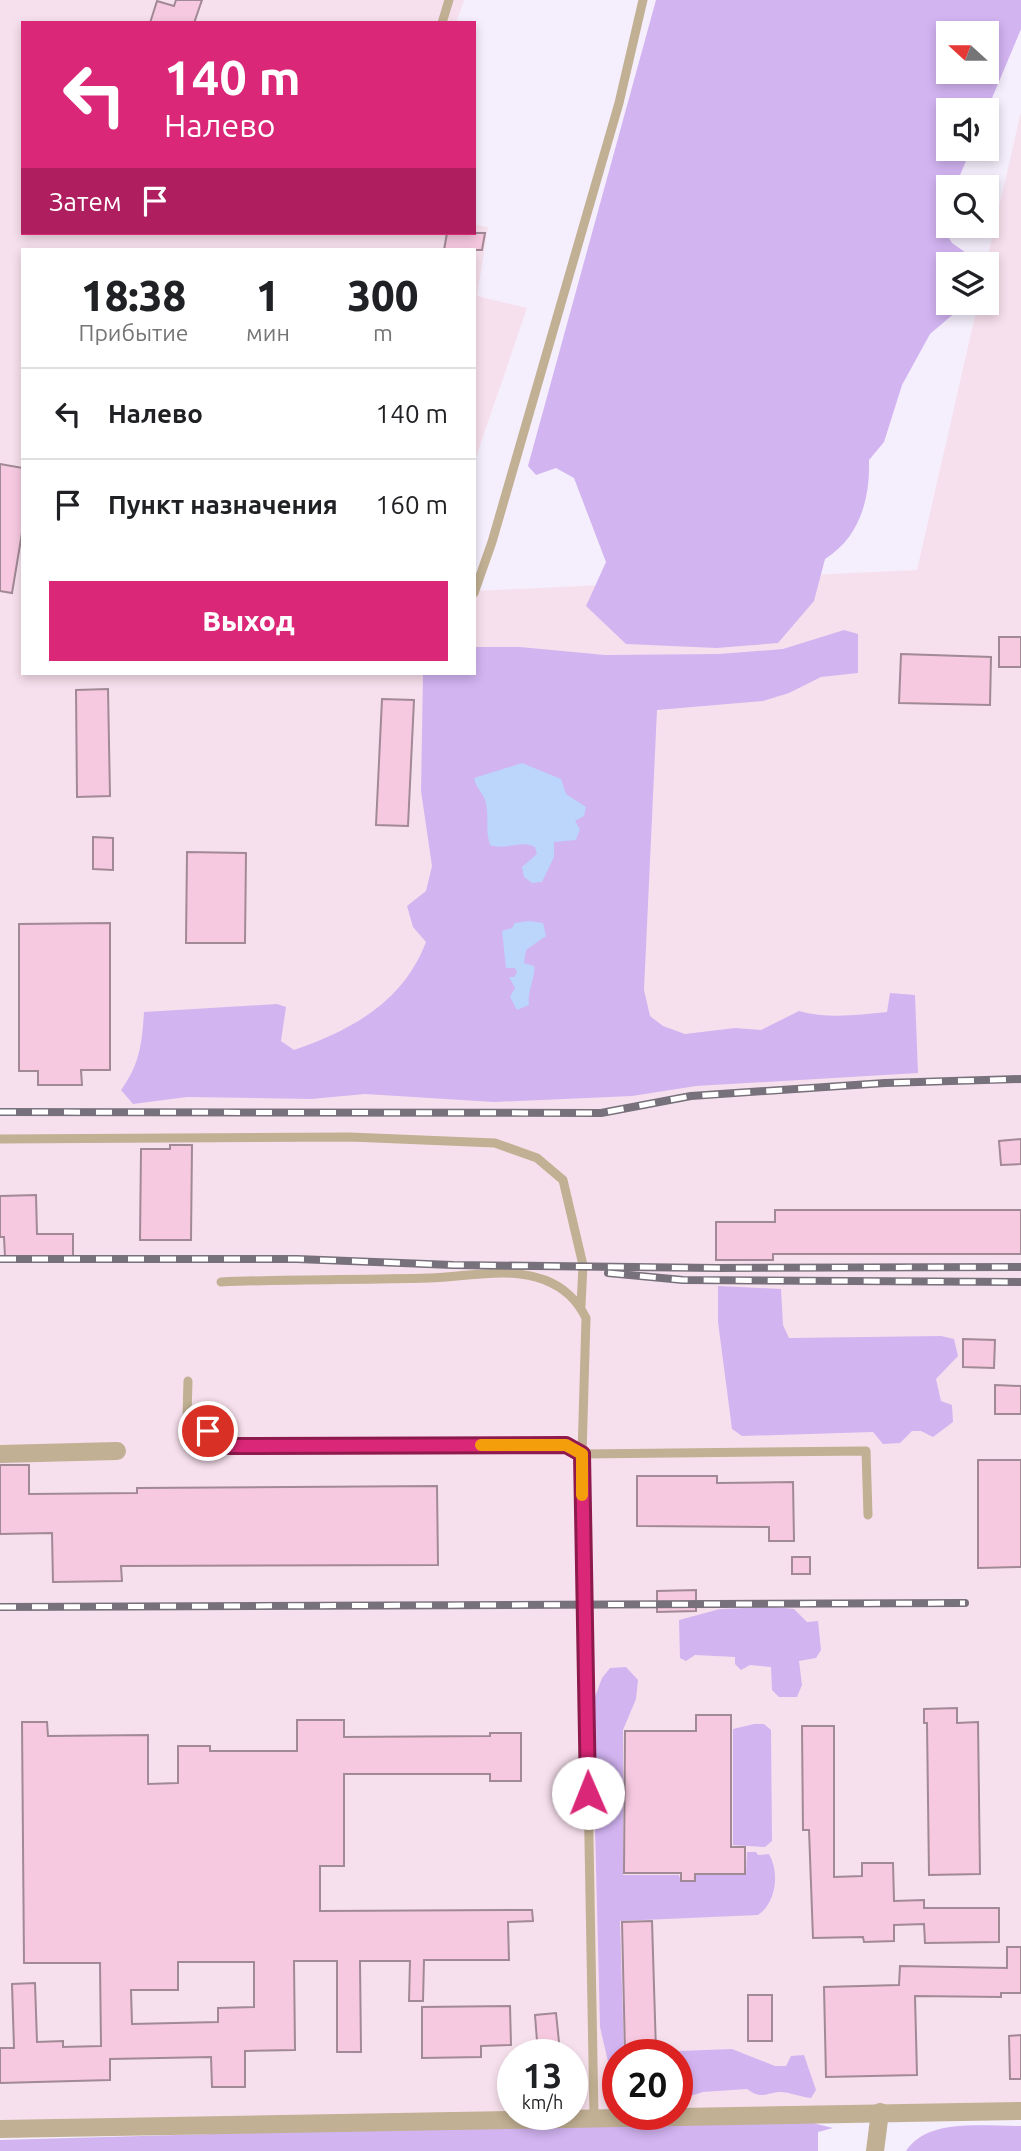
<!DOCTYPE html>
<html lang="ru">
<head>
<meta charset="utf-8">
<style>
	:root { --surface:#fff; --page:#f6f6f6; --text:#202124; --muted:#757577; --line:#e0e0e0; --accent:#db2777 }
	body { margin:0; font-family:Ubuntu,sans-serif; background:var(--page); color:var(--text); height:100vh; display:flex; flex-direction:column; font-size:26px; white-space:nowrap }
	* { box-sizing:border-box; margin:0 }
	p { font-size:23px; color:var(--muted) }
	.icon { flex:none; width:38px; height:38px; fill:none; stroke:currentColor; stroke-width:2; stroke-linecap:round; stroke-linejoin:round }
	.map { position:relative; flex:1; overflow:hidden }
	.side { position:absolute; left:21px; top:248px; width:455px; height:427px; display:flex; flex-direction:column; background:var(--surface); border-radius:0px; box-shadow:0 4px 10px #0003 }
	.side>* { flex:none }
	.guide { position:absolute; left:21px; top:21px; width:455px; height:214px; border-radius:0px; box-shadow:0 4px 10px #0003; background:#db2777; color:#fff; overflow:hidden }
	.needle { width:46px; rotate:291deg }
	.buttons { position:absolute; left:936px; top:21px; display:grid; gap:14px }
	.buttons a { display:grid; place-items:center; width:63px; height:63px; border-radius:0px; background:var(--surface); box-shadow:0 4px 10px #0003; font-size:35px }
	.speed { position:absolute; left:497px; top:2039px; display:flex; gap:14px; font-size:35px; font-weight:700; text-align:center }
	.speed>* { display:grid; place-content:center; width:91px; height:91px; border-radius:50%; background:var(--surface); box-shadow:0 4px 10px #0003; line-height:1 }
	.speed small { font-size:18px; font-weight:400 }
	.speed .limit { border:10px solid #d22; background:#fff; color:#111 }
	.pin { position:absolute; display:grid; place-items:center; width:60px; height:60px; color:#fff; margin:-30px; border:4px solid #fff; border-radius:50%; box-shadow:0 2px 7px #0007 }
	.me { position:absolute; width:77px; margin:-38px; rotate:359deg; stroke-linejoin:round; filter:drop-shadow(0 0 5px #0008) }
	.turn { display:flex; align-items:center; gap:24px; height:147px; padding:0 28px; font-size:32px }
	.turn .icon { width:91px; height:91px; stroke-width:2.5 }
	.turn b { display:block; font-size:49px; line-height:60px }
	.then { display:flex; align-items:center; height:66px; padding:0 28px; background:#0003; gap:14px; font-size:26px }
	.eta { display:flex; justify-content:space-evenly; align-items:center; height:119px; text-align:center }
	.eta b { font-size:42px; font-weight:800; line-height:49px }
	.action { display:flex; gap:14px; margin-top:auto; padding:14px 28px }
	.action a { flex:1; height:80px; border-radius:0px; background:var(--accent); color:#fff; font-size:28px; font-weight:800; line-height:80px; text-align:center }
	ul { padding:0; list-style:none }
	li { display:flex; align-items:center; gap:21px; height:91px; padding:0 28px; border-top:2px solid var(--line) }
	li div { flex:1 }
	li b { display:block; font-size:26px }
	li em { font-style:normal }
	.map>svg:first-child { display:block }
	.industrial { fill:#f7e0ed; fill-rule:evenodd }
	.green { fill:#d2b4f1; fill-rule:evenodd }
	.water { fill:#bbd5fb }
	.building { fill:#f7c9e0; stroke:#a18995; stroke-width:2; fill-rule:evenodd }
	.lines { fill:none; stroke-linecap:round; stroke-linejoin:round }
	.lane { stroke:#c1b093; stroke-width:9 }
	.street { stroke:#c1b093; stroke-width:18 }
	.rail-casing { stroke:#76717b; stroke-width:8 }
	.rail { stroke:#fff; stroke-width:5; stroke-dasharray:16; stroke-linecap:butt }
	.route-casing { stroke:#8e194d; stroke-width:18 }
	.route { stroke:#db2777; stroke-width:12 }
	.slow { stroke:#f59e0b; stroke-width:12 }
</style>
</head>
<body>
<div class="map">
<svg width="1021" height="2151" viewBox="0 0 1021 2151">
	<rect width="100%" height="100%" fill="#f5eefc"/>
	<path class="industrial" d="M 0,0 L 464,0 L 456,23 L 23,23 L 23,233 L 474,233 L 474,225 L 488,227 L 477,296 L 527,308 L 474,463 L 474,250 L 23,250 L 23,674 L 474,674 L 474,591 L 917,570 L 978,303 L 987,303 L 986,264 L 1021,112 L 1021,2114 L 0,2132 ZM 513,2054 L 572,2054 L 572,2114 L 513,2114 ZM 618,2054 L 677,2054 L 677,2114 L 618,2114 Z"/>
	<g class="green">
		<path d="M 656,0 L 1021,0 L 1021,29 L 987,110 L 948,110 L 948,149 L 971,149 L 955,187 L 948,187 L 948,202 L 940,223 L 952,243 L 972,257 L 970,264 L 948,264 L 948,303 L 959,303 L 957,311 L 930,334 L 902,385 L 884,442 L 869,460 C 870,499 860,537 825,559 L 814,601 L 778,643 L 716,648 L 626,644 L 586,606 L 606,562 L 574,478 L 556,468 L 536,475 L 528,466 ZM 987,33 L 987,72 L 948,72 L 948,33 Z"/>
		<path d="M 844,630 L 858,634 L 858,673 L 821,677 L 789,693 L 763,701 L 657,710 L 644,990 L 650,1016 L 663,1026 L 685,1034 L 735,1028 L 761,1030 L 799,1011 C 828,1019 857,1015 887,1012 L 890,993 L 915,995 L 918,1073 L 696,1086 L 632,1096 L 494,1102 L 365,1094 L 311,1099 L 187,1097 L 133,1104 L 121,1090 C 140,1064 142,1043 144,1012 L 277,1004 L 286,1007 L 281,1041 L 294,1050 C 352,1030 403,1002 426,942 L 413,927 L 407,906 L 426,891 L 432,866 L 421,791 L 423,674 L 474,674 L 474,647 L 520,647 L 605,655 L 719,654 L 783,649 Z"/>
		<path d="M 718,1286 L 781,1289 L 783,1325 L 789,1338 L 941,1336 L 954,1339 L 958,1356 L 936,1379 L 941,1401 L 952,1405 L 953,1422 L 933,1437 L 921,1431 L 912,1431 L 900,1443 L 883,1444 L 873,1432 L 742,1436 L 732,1429 L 718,1322 Z"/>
		<path d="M 773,1607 L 794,1609 L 807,1622 L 818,1621 L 821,1650 L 816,1658 L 799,1661 L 802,1685 L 797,1697 L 779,1697 L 772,1690 L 771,1667 L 750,1665 L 741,1670 L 735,1664 L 735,1657 L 695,1655 L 686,1661 L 680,1658 L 679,1620 L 720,1609 Z"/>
		<path d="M 626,1667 L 638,1680 L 636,1699 L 623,1730 L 623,1875 L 679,1875 L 681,1882 L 695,1882 L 696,1875 L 746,1875 L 747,1852 L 756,1852 L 758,1855 L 769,1854 C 780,1873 776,1903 758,1915 L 620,1921 L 624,2053 L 732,2049 L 775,2066 L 786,2066 L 791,2056 L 804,2055 L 816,2090 L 811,2098 C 801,2097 787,2091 778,2092 C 764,2094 761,2099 747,2089 L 703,2092 L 677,2100 L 677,2054 L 618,2054 L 618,2080 L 610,2070 L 600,2027 L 592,1705 L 602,1678 L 610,1668 Z"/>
		<path d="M 754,1724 L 764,1724 L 771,1730 L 772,1841 L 765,1847 L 733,1845 L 733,1729 Z"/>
		<path d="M 801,2120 L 833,2128 L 818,2132 L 818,2151 L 0,2151 L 0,2140 L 662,2121 Z"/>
		<path d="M 1021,2126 L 1021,2151 L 906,2151 C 929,2117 984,2127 1021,2126 Z"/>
	</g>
	<g class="water">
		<path d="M 522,763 L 561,779 L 566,794 L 586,807 L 584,816 L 575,821 L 580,829 L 576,840 L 554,842 L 554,857 L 542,882 L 532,883 L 524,877 L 522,867 L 537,854 L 535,847 C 519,839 506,851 490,845 C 485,830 489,819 486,804 C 485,794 476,789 474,778 Z"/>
		<path d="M 529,921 L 543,923 L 546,936 L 526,950 L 524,963 L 534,966 C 536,977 527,990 529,1005 L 517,1010 L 510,997 L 515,988 L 509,977 L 514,977 L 517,972 L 515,968 L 506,968 L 502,931 L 512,928 L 515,923 Z"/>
	</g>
	<g class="building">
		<path d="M 176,0 L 202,0 L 194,23 L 150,23 L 157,1 L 174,6 Z"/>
		<path d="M 447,233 L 485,233 L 482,250 L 444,250 Z"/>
		<path d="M 0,464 L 23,468 L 23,527 L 12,593 L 0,591 Z"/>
		<rect x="999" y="637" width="22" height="30"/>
		<path d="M 901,654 L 991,657 L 990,705 L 899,703 Z"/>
		<path d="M 108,689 L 110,796 L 77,797 L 76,690 Z"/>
		<path d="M 382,699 L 414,700 L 408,826 L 376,825 Z"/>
		<path d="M 93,837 L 113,838 L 113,870 L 93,869 Z"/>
		<path d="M 187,852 L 246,853 L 245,943 L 186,943 Z"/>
		<path d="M 110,923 L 110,1070 L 81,1070 L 82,1085 L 38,1085 L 38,1071 L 19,1071 L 19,924 Z"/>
		<path d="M 1021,1139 L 1021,1164 L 1001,1165 L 999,1141 Z"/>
		<path d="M 170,1145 L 192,1145 L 191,1240 L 140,1240 L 141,1149 L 170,1149 Z"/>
		<path d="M 36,1195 L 37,1234 L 73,1234 L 73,1256 L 5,1257 L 4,1237 L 0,1237 L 0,1196 Z"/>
		<path d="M 775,1210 L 1021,1210 L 1021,1254 L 773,1254 L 773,1260 L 716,1260 L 716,1222 L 775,1222 Z"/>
		<path d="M 963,1339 L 995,1340 L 994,1368 L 963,1367 Z"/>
		<path d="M 995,1385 L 1021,1386 L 1021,1414 L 995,1414 Z"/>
		<path d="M 978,1460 L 1021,1460 L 1021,1567 L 978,1568 Z"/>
		<path d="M 0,1465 L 29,1465 L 29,1494 L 137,1493 L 137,1488 L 437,1486 L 438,1565 L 121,1566 L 122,1581 L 53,1582 L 52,1533 L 0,1534 Z"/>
		<path d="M 637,1476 L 717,1476 L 717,1483 L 793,1482 L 794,1541 L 769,1541 L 769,1527 L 637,1526 Z"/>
		<rect x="792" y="1557" width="18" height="17"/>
		<path d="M 696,1590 L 696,1611 L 657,1612 L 657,1591 Z"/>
		<path d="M 957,1708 L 957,1723 L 978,1722 L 980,1874 L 929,1875 L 927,1723 L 924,1723 L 924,1709 Z"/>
		<path d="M 696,1715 L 731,1715 L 731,1847 L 745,1847 L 745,1874 L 695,1874 L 695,1881 L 681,1881 L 681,1873 L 624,1873 L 625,1731 L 696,1731 Z"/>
		<path d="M 297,1720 L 344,1720 L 344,1737 L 490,1736 L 490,1733 L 521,1733 L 521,1781 L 490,1781 L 490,1774 L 344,1774 L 344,1866 L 320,1866 L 320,1911 L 532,1910 L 533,1921 L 508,1922 L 509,1960 L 424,1960 L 423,2001 L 409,2001 L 410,1961 L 360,1961 L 361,2052 L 337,2052 L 337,1961 L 294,1961 L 295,2050 L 245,2051 L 245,2087 L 212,2087 L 211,2057 L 110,2059 L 110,2080 L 0,2083 L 0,2048 L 14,2048 L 12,1984 L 35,1983 L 37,2042 L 63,2041 L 63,2047 L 101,2046 L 100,1963 L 24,1963 L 22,1722 L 47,1722 L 48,1736 L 148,1735 L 148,1784 L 178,1783 L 178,1746 L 210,1746 L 210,1751 L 297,1751 ZM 178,1962 L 254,1962 L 254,2007 L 218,2008 L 218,2022 L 132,2024 L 131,1990 L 178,1990 Z"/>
		<path d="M 802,1726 L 834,1726 L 834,1877 L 862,1876 L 862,1863 L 893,1863 L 894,1901 L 924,1900 L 924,1908 L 999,1908 L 999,1942 L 925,1943 L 924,1924 L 894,1925 L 894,1941 L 864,1942 L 863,1937 L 813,1938 L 809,1830 L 803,1830 Z"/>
		<path d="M 652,1921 L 656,2051 L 625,2052 L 622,1922 Z"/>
		<path d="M 1007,1947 L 1021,1947 L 1021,1993 L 1001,1993 L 1001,1997 L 915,1996 L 917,2075 L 826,2077 L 824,1987 L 899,1985 L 900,1966 L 1007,1968 Z"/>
		<rect x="748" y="1995" width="24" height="46"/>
		<path d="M 510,2006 L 511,2045 L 481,2046 L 481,2057 L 422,2058 L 422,2007 Z"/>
		<path d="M 556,2013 L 560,2052 L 538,2054 L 535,2015 Z"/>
		<path d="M 1021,2035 L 1021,2079 L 1010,2079 L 1009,2036 Z"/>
	</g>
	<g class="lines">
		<g class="lane">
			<path d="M 442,23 L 449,0"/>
			<path d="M 474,593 L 492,542 L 619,103 L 643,0"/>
			<path d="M 0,1139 L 350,1137 L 495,1143 L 537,1158 L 563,1180 L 583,1265 L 581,1306"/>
			<path d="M 188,1381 L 187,1416 L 229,1446 L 566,1445 L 582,1454 L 586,1318 C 577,1300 565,1288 545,1280 C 506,1266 468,1277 429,1278 C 360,1280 291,1279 221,1282"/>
			<path d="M 594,2117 L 582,1454 L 866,1451 L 868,1515"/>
		</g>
		<g class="street">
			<path d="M 0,1454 L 117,1451"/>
			<path d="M 0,2129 L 1021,2111"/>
			<path d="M 875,2151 L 880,2112"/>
		</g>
		<defs>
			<g id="rail">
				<path d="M 0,1112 L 601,1113 L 691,1096 L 885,1083 L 1021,1079"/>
				<path d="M 0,1259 L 297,1259 L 453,1265 L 717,1268 L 1021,1267"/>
				<path d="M 608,1273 L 683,1280 L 1021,1282"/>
				<path d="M 0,1607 L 965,1603"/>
			</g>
		</defs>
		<use href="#rail" class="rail-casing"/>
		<use href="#rail" class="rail"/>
	</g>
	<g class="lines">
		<defs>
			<path id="route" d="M 208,1431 L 229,1446 L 566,1445 L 582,1454 L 588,1793"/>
		</defs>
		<use href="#route" class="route-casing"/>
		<use href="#route" class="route"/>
		<path class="slow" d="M 481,1445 L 566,1445 L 582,1454 L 582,1495"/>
	</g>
</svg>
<div class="buttons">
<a><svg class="needle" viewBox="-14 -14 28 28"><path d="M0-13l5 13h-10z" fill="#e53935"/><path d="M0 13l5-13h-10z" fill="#757577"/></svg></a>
<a><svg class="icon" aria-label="sound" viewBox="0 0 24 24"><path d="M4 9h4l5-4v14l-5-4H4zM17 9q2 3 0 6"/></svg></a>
<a><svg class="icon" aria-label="search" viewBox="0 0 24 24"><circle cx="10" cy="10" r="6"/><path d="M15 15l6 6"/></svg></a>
<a><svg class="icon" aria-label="layers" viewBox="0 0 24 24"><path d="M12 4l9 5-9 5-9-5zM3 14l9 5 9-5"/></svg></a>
</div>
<div class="speed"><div>13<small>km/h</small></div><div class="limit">20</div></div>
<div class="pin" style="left:208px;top:1431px;background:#d93025"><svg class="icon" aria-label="arrive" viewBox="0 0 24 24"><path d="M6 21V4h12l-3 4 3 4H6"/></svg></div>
<svg class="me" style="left:588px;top:1793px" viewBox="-20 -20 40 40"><circle r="19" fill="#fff"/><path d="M0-13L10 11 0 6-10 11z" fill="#db2777"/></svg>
<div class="guide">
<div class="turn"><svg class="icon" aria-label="left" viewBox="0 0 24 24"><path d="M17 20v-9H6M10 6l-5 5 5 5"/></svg><div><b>140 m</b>Налево</div></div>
<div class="then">Затем<svg class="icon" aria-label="arrive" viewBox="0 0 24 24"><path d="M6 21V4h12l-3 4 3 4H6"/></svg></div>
</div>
<section class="side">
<div class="eta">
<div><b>18:38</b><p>Прибытие</p></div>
<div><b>1</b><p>мин</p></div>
<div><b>300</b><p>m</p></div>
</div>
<ul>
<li><svg class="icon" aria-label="left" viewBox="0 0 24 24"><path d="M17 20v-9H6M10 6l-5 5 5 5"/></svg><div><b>Налево</b></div><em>140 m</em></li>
<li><svg class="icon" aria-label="arrive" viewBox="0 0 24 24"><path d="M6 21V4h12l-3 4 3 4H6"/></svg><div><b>Пункт назначения</b></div><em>160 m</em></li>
</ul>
<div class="action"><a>Выход</a></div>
</section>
</div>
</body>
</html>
